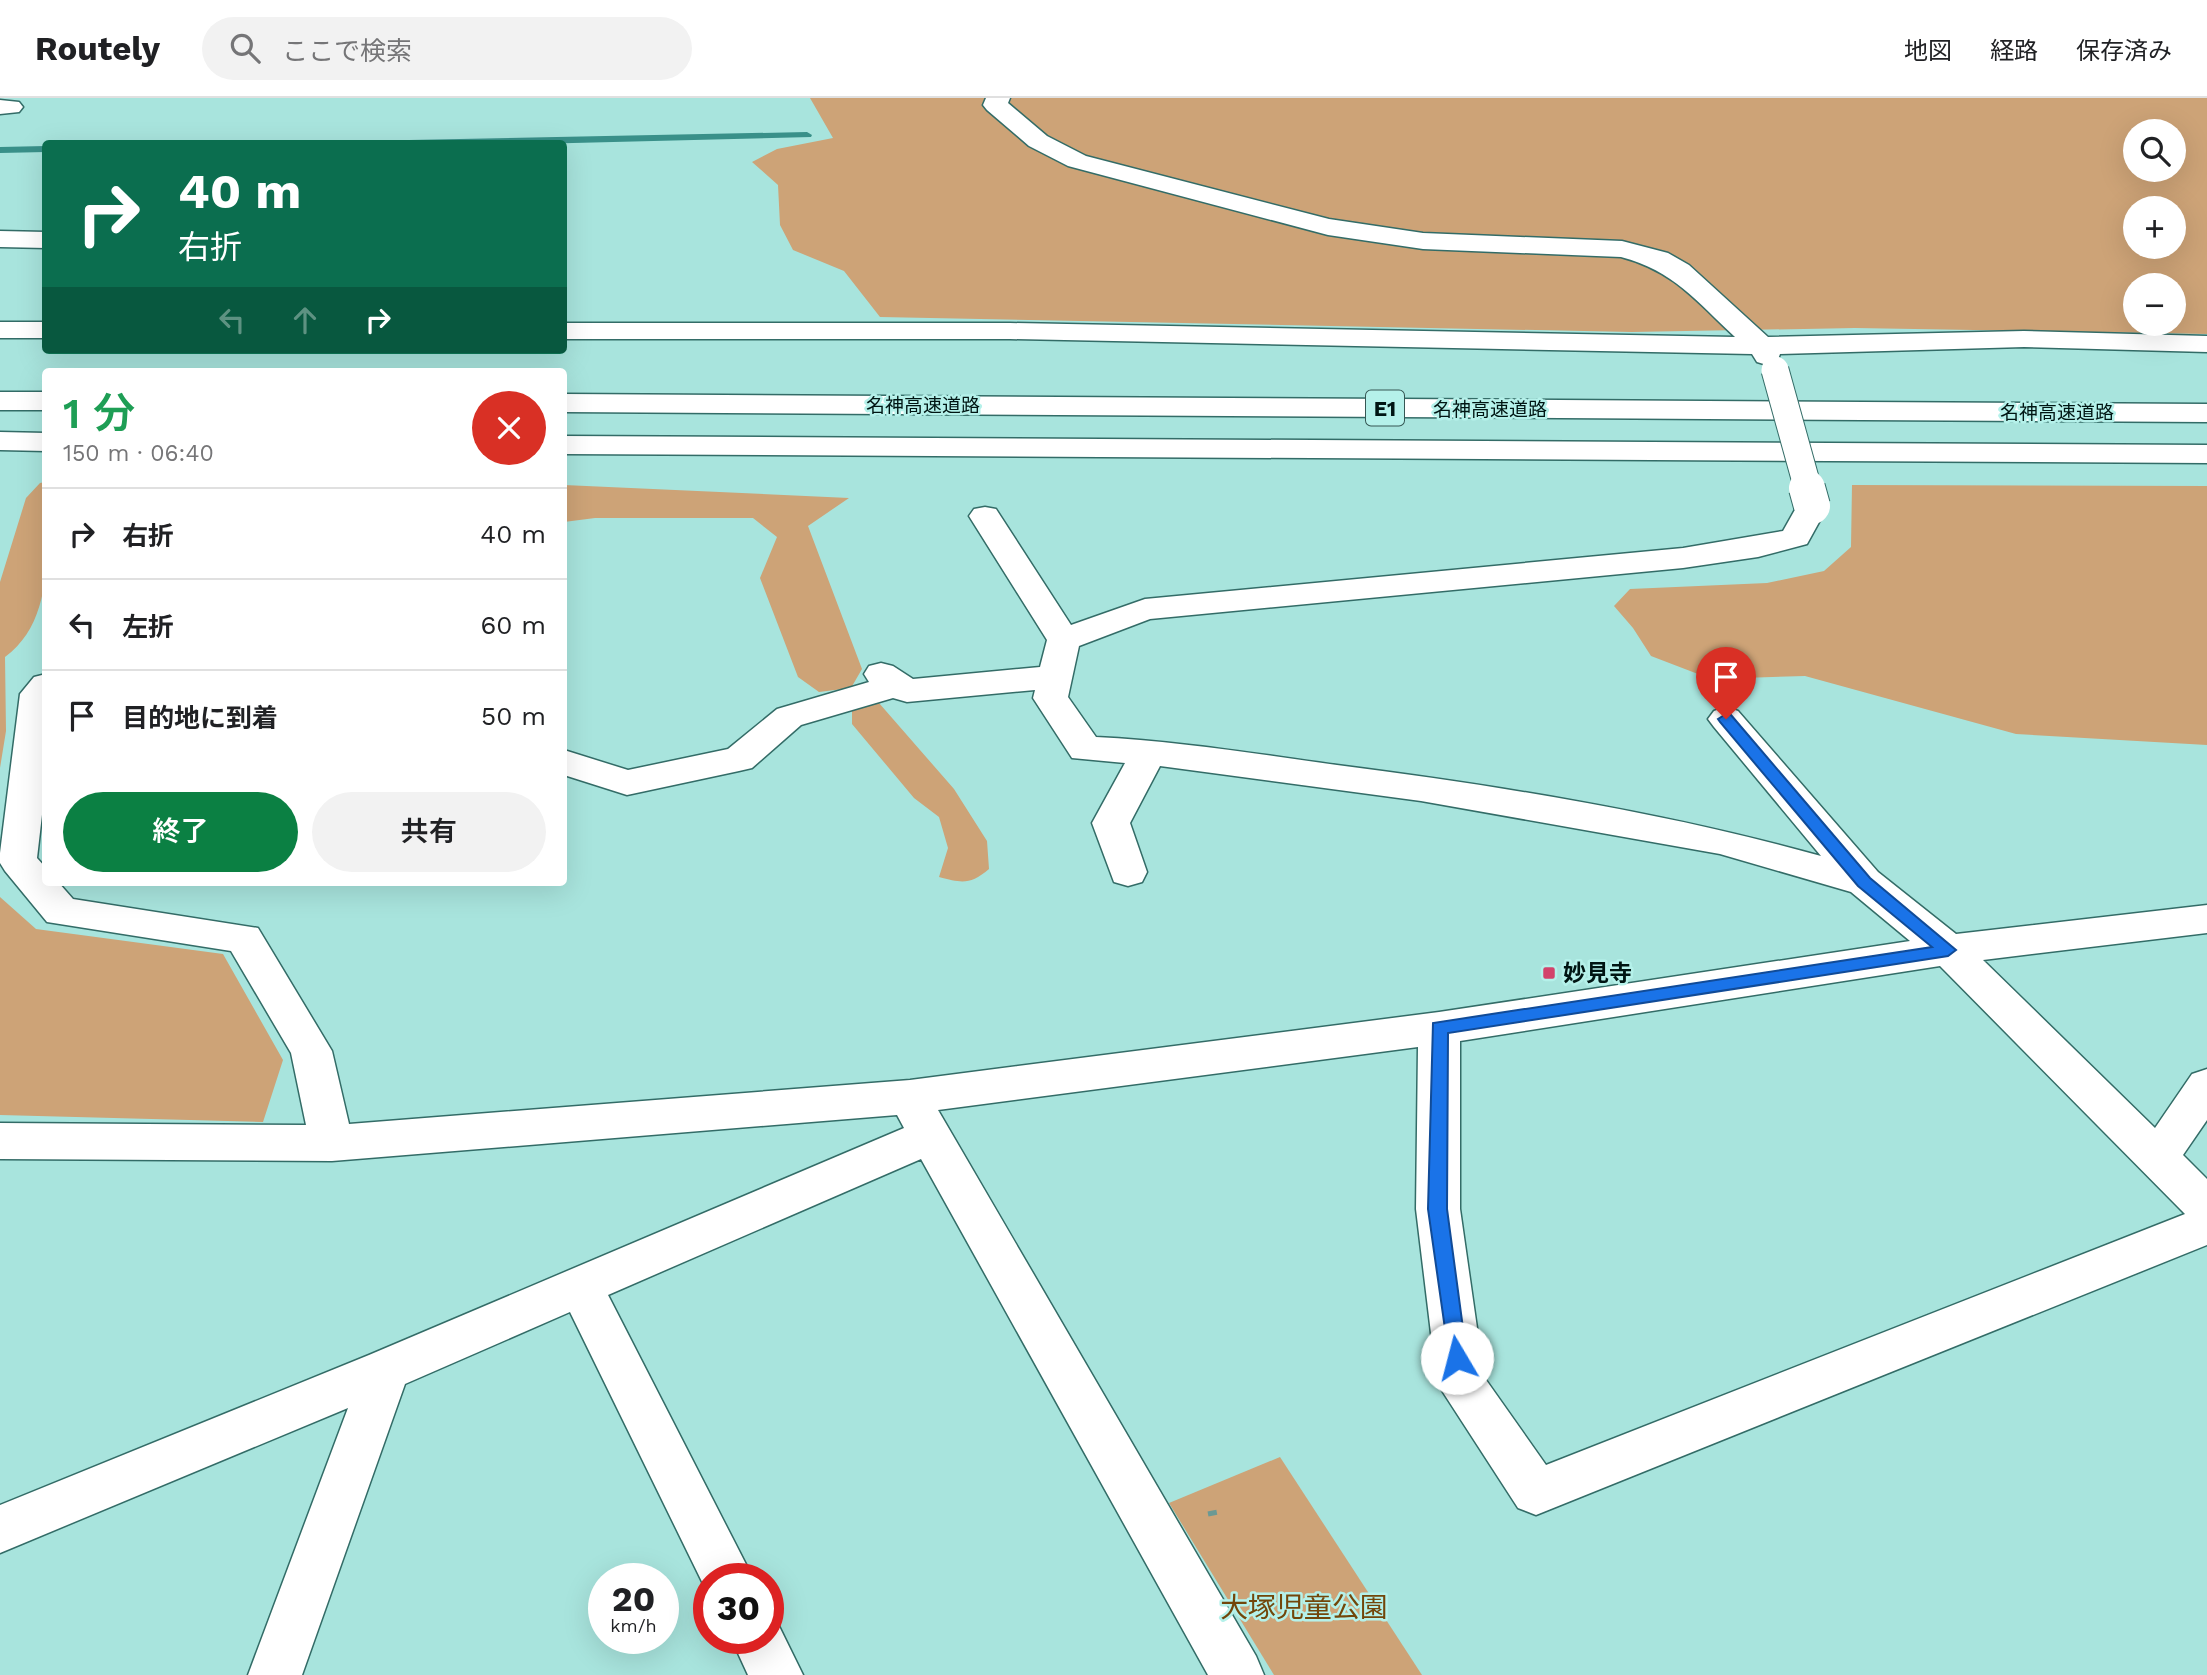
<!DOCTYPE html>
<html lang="ja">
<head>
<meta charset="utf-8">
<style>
	:root { --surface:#fff; --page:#f2f2f2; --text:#202124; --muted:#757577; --line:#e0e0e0; --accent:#0b8043 }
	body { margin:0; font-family:"Work Sans","Noto Sans JP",sans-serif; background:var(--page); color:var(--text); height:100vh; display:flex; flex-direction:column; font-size:26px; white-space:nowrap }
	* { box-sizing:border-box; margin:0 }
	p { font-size:23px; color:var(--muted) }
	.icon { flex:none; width:38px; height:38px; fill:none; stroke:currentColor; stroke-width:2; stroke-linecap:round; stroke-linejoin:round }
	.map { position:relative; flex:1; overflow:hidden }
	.drawer { position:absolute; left:42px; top:270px; width:525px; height:518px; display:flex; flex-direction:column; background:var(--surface); border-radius:7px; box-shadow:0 7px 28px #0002 }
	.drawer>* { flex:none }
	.hud { position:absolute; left:42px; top:42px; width:525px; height:214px; border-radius:7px; box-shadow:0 7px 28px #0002; background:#0b6e4f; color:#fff; overflow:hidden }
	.controls { position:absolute; left:2123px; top:21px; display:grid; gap:14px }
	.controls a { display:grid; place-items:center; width:63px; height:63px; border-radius:50%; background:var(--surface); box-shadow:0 7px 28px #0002; font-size:35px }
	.speed { position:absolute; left:588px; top:1465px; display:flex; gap:14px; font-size:35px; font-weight:700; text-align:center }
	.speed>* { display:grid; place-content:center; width:91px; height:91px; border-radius:50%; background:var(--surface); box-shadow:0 7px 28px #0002; line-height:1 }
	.speed small { font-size:18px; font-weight:400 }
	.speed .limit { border:10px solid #d22; background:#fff; color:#111 }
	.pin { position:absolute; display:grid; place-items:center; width:60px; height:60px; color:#fff; margin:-72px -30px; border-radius:50% 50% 50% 0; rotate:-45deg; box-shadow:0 0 7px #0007 }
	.pin .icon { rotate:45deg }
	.me { position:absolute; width:77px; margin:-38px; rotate:352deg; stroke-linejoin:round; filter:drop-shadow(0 0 5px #0008) }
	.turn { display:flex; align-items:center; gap:24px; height:147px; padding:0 21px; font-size:32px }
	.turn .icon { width:91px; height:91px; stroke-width:2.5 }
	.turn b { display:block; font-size:49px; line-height:60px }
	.lanes { display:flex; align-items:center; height:66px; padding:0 21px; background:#0003; justify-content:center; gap:35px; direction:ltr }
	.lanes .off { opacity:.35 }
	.round { display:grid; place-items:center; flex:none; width:74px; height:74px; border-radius:37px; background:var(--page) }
	.head { display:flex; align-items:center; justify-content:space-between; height:119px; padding:0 21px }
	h1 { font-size:42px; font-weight:600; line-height:52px; color:#1e9e55 }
	.cta { display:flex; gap:14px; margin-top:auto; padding:14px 21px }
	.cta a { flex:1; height:80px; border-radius:42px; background:var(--accent); color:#fff; font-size:28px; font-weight:600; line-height:80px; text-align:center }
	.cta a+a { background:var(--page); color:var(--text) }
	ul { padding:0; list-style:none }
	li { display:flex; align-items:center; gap:21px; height:91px; padding:0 21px; border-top:2px solid var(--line) }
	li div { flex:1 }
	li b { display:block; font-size:26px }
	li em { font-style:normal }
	header { display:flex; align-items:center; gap:42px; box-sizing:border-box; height:98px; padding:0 35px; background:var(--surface); border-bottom:2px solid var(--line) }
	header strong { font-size:33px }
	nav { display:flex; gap:38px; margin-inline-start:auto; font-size:24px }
	.search { width:490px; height:63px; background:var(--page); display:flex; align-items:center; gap:18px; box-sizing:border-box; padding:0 24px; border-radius:38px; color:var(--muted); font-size:26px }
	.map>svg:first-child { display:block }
	.green { fill:#cda377; fill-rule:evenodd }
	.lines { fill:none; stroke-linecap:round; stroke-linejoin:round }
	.stream { fill:#399089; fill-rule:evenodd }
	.minor-casing { stroke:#336c67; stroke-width:3 }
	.highway-casing { stroke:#336c67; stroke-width:3 }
	.path { stroke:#6b9994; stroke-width:5; stroke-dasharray:9 4.5; stroke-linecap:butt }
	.minor { fill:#fff; fill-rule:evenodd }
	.highway { fill:#fff; fill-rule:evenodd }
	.minor-bridge-far1-casing { stroke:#336c67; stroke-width:29; stroke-linecap:butt }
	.minor-bridge-casing { stroke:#336c67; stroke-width:38; stroke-linecap:butt }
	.minor-bridge-far1 { stroke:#fff; stroke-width:27 }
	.minor-bridge { stroke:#fff; stroke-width:36 }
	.route { fill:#1a73e8; stroke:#114b97; stroke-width:2 }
	.poi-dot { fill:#d2436b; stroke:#b5f1ea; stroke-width:2.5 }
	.labels { text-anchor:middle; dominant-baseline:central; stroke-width:5; stroke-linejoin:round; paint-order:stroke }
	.far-street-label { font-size:19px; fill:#001513; stroke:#b5f1ea }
	.shield { fill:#b5f1ea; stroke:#365754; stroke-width:2 }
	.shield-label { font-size:21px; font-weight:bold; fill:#001513 }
	.poi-label { font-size:23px; font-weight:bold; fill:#001513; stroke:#b5f1ea; text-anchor:start }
	.near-park-label { font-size:28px; fill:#72460a; stroke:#b5f1ea }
</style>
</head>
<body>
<header>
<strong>Routely</strong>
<div class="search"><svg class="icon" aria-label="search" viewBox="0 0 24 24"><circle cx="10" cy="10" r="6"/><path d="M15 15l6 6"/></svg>ここで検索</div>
<nav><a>地図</a><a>経路</a><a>保存済み</a></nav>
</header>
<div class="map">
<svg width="2207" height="1577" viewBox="0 0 2207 1577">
	<rect width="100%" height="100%" fill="#a8e4dd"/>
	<g class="green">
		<path d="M 810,0 L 2207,0 L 2207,236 L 1855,230 L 1632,234 L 880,219 L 844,173 L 793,152 L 780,127 L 778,87 L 752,64 L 777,51 L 833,40 ZM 2135,33 L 2174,33 L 2174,72 L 2135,72 ZM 2135,110 L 2174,110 L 2174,149 L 2135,149 ZM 2135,187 L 2174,187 L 2174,226 L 2135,226 Z"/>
		<path d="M 45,384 C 46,442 58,520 5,559 L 6,633 L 0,670 L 0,484 L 26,400 L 40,385 Z"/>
		<path d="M 564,387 L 849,400 L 808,428 L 862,571 L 851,590 L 819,594 L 798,579 L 760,480 L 777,439 L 753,420 L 595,420 L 564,424 Z"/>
		<path d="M 1852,387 L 2207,388 L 2207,647 L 2016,636 L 1805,578 L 1711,581 L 1651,558 L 1633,530 L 1614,508 L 1630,491 L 1767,485 L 1824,473 L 1851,449 Z"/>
		<path d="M 879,605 L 954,691 L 987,743 L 989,771 C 970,787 962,785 939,779 L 948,750 L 939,719 L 914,700 L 852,626 L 852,612 L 864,606 Z"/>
		<path d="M 0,799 L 36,831 L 223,856 L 283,962 L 263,1024 L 0,1017 Z"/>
		<path d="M 1280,1359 L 1422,1577 L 1274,1577 L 1169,1405 Z"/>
	</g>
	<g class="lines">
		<g class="stream">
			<path d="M 807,34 L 812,37 L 811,39 L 533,46 L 354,46 L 359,43 Z"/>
			<path d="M 46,48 L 46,54 L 0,55 L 0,49 Z"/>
		</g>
		<defs>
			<g id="minor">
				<path d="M 986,0 L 1010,0 L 1008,5 L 1047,38 L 1086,58 L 1329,121 L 1423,135 L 1622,143 L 1668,155 L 1689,167 L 1768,239 L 2024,233 L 2207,238 L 2207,254 L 2024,249 L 1780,256 L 1777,264 L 1767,267 L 1757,264 L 1752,256 L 1010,241 L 564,241 L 564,225 L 1010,225 L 1735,239 C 1696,203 1674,173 1621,159 L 1423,151 L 1328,137 L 1068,68 L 1029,48 L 987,12 L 983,7 Z"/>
				<path d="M 0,2 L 19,4 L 23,9 L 19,14 L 0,16 Z"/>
				<path d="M 0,133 L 46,134 L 46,150 L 0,149 Z"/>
				<rect x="0" y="224" width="46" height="16"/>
				<path d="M 1812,399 L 1823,401 L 1828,408 L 1807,446 L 1758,459 L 1683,470 L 1150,521 L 1079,548 L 1068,599 L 1096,639 C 1177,643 1257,656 1337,667 C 1500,688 1663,714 1821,758 L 1714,629 L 1708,621 L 1714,613 L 1726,609 L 1738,613 L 1878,774 L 1956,836 L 2207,807 L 2207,835 L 1983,862 L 2155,1030 L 2192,976 L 2207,971 L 2207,1022 L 2183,1057 L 2207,1081 L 2207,1147 L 1536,1417 L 1518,1410 L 1437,1285 L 1416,1111 L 1418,949 L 938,1012 L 1256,1558 L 1264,1577 L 1208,1577 L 921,1061 L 608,1197 L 753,1480 L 709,1480 L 709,1498 L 570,1214 L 405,1286 L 302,1577 L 248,1577 L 348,1310 L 0,1455 L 0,1407 L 369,1257 L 904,1030 L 897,1017 L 332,1063 L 0,1061 L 0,1025 L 306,1027 L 291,955 L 231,853 L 47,824 L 5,773 L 0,765 L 0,755 L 20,596 L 34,579 L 46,576 L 46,682 L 37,760 L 46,770 L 46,784 L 58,784 L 73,801 L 258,830 L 332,953 L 349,1026 L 910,982 L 1439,914 L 1910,843 L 1851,794 L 1720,756 L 1421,703 L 1160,668 L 1130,725 L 1147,774 L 1142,784 L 1128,788 L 1114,784 L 1092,725 L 1125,665 L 1072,660 L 1033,600 L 1035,592 L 907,604 L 893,600 L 801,627 L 752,670 L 739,673 L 627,697 L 564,677 L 564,652 L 628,672 L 728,651 L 777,611 L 869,584 L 864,576 L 869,568 L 881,565 L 893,568 L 913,581 L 1040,569 L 1047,542 L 969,418 L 974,411 L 985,409 L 996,411 L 1071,527 L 1145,501 L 1683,450 L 1783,433 L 1801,401 ZM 1940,868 L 2185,1116 L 1546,1367 L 1484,1279 L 1460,1111 L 1460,943 Z"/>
				<path d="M 768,1519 L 776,1522 L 803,1577 L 748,1577 L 731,1540 L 768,1540 Z"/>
			</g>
			<g id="highway">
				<rect x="0" y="294" width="46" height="18"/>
				<path d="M 564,296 L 2207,306 L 2207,324 L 564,314 Z"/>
				<path d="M 0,334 L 46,335 L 46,353 L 0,352 Z"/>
				<path d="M 564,338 L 2207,347 L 2207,365 L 564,356 Z"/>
			</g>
		</defs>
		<use href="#minor" class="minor-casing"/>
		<use href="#highway" class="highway-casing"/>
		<path class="path" d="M 1208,1416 L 1218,1414"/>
		<use href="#minor" class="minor"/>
		<use href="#highway" class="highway"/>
		<defs>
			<path id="minor-bridge-far1" d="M 1775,272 L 1808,391"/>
			<path id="minor-bridge" d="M 1807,390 L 1812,408"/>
		</defs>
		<use href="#minor-bridge-far1" class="minor-bridge-far1-casing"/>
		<use href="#minor-bridge" class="minor-bridge-casing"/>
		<use href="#minor-bridge-far1" class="minor-bridge-far1"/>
		<use href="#minor-bridge" class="minor-bridge"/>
	</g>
	<path class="route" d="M 1726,616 L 1731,617 L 1870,780 L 1956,852 L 1948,858 L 1448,935 L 1447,1111 L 1467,1260 L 1464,1266 L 1457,1269 L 1450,1266 L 1428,1111 L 1433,925 L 1932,849 L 1858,788 L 1720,624 L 1718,621 Z"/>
	<rect class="poi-dot" x="1542" y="868" width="14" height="14" rx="3.5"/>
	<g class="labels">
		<g class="far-street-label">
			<text x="923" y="307">名神高速道路</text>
			<text x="1490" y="311">名神高速道路</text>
			<text x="2057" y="314">名神高速道路</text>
		</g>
		<rect class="shield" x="1366" y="292.5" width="38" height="35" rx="5"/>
		<g class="shield-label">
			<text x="1385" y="310">E1</text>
		</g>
		<g class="poi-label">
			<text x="1563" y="875">妙見寺</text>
		</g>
		<g class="near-park-label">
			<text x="1304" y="1509">大塚児童公園</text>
		</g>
	</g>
</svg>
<div class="controls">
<a><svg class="icon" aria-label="search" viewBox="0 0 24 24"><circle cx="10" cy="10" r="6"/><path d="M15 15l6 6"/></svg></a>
<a>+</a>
<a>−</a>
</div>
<div class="speed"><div>20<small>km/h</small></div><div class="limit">30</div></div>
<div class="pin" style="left:1726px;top:621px;background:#d93025"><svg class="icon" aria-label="arrive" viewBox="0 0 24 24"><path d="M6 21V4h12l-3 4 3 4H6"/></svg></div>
<svg class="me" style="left:1457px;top:1260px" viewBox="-20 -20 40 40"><circle r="19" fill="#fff"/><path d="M0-13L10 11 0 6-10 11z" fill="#1a73e8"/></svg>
<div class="hud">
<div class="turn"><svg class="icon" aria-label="right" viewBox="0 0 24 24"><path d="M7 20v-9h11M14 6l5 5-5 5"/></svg><div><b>40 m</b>右折</div></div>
<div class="lanes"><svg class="icon off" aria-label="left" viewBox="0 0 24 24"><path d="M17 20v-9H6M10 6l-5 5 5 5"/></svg><svg class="icon off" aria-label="ahead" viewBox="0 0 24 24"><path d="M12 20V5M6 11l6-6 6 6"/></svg><svg class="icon" aria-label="right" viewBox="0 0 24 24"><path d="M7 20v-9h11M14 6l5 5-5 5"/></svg></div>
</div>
<section class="drawer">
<div class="head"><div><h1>1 分</h1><p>150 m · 06:40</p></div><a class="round" style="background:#d93025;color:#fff"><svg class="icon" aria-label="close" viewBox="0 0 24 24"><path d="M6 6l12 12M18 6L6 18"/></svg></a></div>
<ul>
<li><svg class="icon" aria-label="right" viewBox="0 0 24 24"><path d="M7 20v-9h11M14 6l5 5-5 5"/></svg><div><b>右折</b></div><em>40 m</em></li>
<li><svg class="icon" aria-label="left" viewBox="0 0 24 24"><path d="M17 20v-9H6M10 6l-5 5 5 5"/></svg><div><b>左折</b></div><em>60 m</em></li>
<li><svg class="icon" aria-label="arrive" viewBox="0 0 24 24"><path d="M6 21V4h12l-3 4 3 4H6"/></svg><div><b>目的地に到着</b></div><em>50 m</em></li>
</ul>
<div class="cta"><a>終了</a><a>共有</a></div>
</section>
</div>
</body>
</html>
